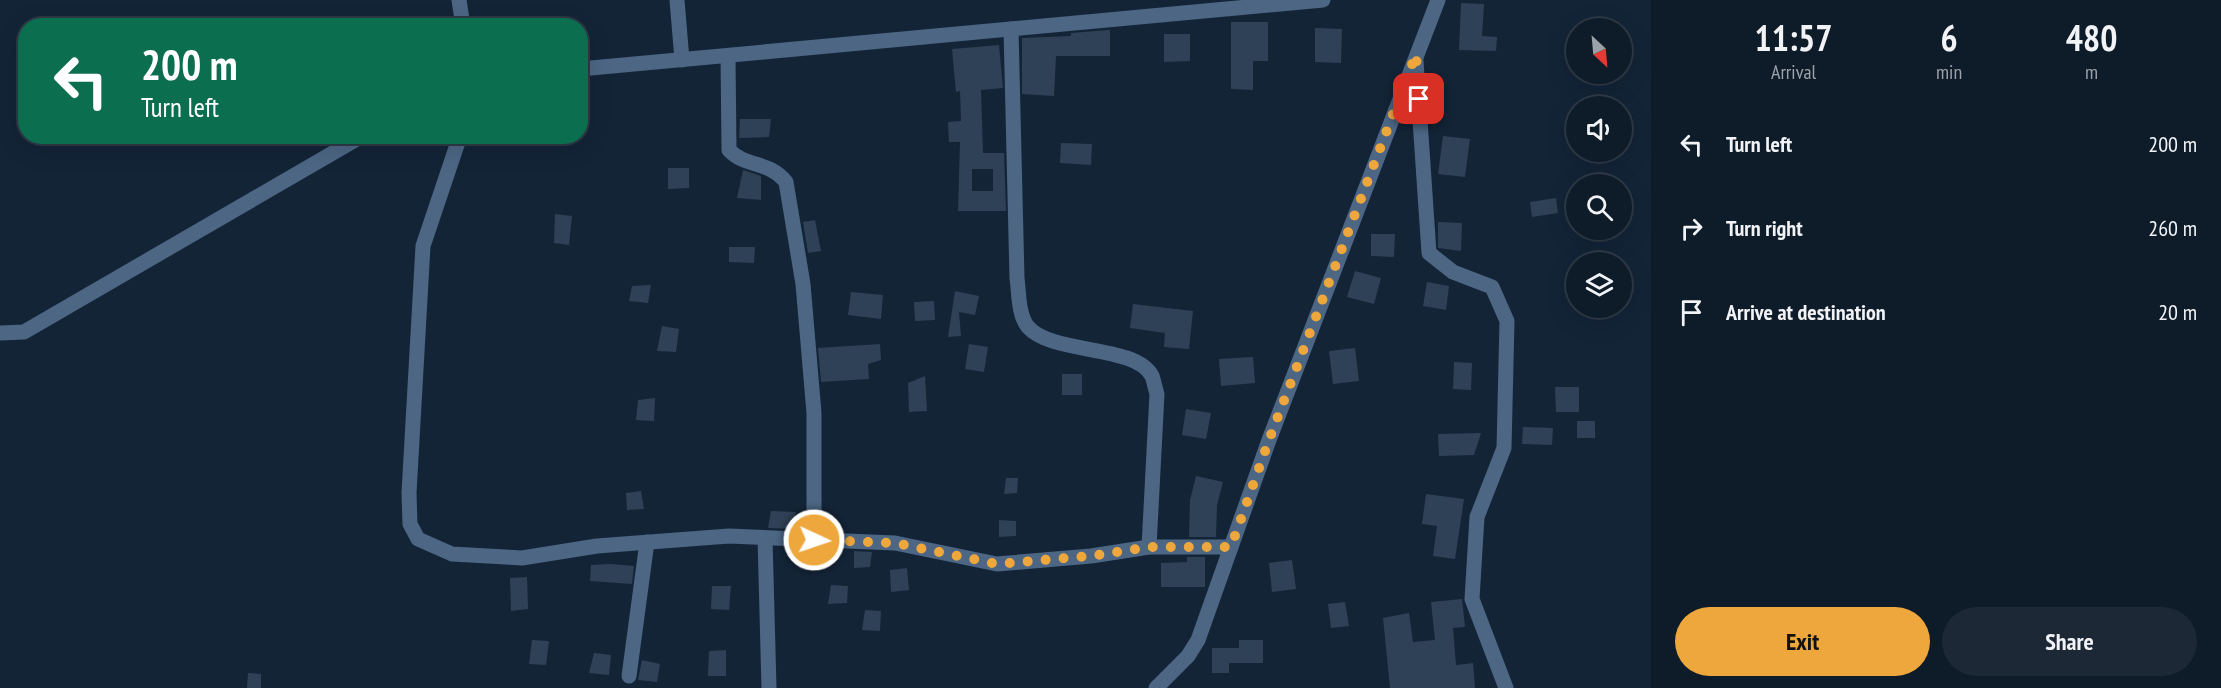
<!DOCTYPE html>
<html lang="en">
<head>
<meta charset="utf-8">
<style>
	:root { --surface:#0e1b29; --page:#1c2835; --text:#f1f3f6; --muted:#9ba1a8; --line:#2e3946; --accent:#eea73d }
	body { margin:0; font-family:"PT Sans Narrow",sans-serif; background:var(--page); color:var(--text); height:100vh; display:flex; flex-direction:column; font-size:22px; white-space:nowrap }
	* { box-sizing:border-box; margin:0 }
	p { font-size:20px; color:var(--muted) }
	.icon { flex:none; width:33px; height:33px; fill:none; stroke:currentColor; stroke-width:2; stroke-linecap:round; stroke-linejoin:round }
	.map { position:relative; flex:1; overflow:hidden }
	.sheet { display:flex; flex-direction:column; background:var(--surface); width:570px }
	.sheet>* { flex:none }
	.top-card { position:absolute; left:18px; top:18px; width:570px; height:126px; border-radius:24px; box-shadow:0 6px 24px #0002,0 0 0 2px var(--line); background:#0b6e4f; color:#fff; overflow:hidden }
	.needle { width:39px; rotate:154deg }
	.fabs { position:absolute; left:1566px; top:18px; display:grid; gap:12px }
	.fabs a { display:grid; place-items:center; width:66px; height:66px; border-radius:50%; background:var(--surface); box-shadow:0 6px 24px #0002,0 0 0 2px var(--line); font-size:30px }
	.pin { position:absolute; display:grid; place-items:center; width:51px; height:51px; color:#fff; margin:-26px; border-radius:12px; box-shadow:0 3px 9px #0006 }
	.me { position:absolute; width:66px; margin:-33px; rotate:93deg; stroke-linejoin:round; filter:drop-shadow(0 0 4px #0008) }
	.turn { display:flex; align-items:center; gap:21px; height:126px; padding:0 24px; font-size:27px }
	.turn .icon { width:78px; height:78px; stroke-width:2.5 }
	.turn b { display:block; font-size:42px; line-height:51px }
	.eta { display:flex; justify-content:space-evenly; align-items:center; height:102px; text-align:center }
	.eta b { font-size:36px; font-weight:700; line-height:42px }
	.cta { display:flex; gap:12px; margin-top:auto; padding:12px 24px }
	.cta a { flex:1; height:69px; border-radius:36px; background:var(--accent); color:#111; font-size:24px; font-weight:700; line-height:69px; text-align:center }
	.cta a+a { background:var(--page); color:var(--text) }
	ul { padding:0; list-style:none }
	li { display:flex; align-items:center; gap:18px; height:84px; padding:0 24px }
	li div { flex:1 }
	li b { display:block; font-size:22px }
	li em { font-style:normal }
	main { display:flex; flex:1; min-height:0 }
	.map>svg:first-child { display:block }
	.building { fill:#2f4156; fill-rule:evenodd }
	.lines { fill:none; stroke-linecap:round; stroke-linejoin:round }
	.minor { stroke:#4c6684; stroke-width:15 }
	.route { stroke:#eea73d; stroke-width:10; stroke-dasharray:0 18 }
</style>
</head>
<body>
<main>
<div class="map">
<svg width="1651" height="688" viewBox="0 0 1651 688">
	<rect width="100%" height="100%" fill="#132437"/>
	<g class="building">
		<path d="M 1461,3 L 1484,4 L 1482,36 L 1497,37 L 1496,51 L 1459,50 Z"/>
		<path d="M 1231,22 L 1268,22 L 1268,61 L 1253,61 L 1253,90 L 1231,89 Z"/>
		<path d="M 1315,28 L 1342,29 L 1341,63 L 1315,62 Z"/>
		<path d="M 1108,30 L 1110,30 L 1110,56 L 1056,56 L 1054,96 L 1022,94 L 1022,38 L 1071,36 L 1071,33 Z"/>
		<path d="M 1164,34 L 1190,34 L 1190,61 L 1164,62 Z"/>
		<path d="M 999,45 L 1003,88 L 981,90 L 983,153 L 1004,153 L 1006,211 L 958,211 L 960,142 L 949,142 L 948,122 L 961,121 L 960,91 L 956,92 L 952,49 ZM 972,169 L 993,169 L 993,191 L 972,191 Z"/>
		<path d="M 740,119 L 771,119 L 769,137 L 739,138 Z"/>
		<path d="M 1443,136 L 1470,139 L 1465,177 L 1438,174 Z"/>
		<path d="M 1061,143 L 1092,144 L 1091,165 L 1060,163 Z"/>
		<path d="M 668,168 L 689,168 L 689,188 L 668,189 Z"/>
		<path d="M 743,170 L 761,176 L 761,200 L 737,198 Z"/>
		<path d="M 1556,198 L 1558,213 L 1532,217 L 1530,202 Z"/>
		<path d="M 555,214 L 572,216 L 569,245 L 554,243 Z"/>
		<path d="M 815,220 L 821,251 L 808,253 L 803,222 Z"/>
		<path d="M 1438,222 L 1462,223 L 1461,251 L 1438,248 Z"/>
		<path d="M 1371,234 L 1395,234 L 1394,257 L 1371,256 Z"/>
		<path d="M 729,247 L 755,247 L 754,263 L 729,262 Z"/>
		<path d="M 1355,271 L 1381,278 L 1374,304 L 1347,297 Z"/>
		<path d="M 1427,282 L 1449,286 L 1446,310 L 1423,306 Z"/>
		<path d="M 651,285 L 648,303 L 629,301 L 632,286 Z"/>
		<path d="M 955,291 L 979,296 L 975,315 L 959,312 L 961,336 L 948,337 Z"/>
		<path d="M 851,292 L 883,295 L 881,319 L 848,315 Z"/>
		<path d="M 934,301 L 935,320 L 915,321 L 914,302 Z"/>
		<path d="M 1133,304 L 1193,311 L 1189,349 L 1164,347 L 1165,333 L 1130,328 Z"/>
		<path d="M 662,326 L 679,329 L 676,352 L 657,351 Z"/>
		<path d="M 880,344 L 881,360 L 868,364 L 869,379 L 821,382 L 818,348 Z"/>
		<path d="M 969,344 L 988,347 L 984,372 L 965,369 Z"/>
		<path d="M 1355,348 L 1359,381 L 1333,384 L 1329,351 Z"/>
		<path d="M 1253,357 L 1255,383 L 1221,386 L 1219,359 Z"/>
		<path d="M 1454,362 L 1472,363 L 1471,390 L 1453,389 Z"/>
		<rect x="1062" y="374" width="20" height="21"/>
		<path d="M 925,376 L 927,411 L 909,412 L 908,383 Z"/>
		<path d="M 1555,387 L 1579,387 L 1579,412 L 1556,412 Z"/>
		<path d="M 655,398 L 654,421 L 636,420 L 638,400 Z"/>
		<path d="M 1186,409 L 1211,413 L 1206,439 L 1182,435 Z"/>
		<rect x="1577" y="421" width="18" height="17"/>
		<path d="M 1523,427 L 1553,428 L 1552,445 L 1522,444 Z"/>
		<path d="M 1481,433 L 1474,455 L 1439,456 L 1438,434 Z"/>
		<path d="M 1196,476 L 1223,482 L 1217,505 L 1216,537 L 1189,537 L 1190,500 Z"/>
		<path d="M 1006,478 L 1018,478 L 1017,493 L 1004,494 Z"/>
		<path d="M 641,491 L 644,509 L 627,510 L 626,493 Z"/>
		<path d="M 1426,494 L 1464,499 L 1455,559 L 1433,556 L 1437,526 L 1422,524 Z"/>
		<path d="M 771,511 L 796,512 L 794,529 L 768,528 Z"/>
		<path d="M 999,520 L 1016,521 L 1016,536 L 999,537 Z"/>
		<path d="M 854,551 L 872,552 L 870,567 L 854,568 Z"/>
		<path d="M 1187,557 L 1205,557 L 1205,587 L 1161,587 L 1161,563 L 1187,562 Z"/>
		<path d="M 1292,560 L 1296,589 L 1272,592 L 1269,563 Z"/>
		<path d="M 610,564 L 634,566 L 632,584 L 590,581 L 591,565 Z"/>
		<path d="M 907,568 L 909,590 L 891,592 L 890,570 Z"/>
		<path d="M 527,577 L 528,609 L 511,611 L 510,578 Z"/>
		<path d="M 831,585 L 848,586 L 847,603 L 828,604 Z"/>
		<path d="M 712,586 L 731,586 L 729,610 L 711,609 Z"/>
		<path d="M 1462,599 L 1465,627 L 1453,628 L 1456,665 L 1473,663 L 1475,688 L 1390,688 L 1383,618 L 1409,613 L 1413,642 L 1435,640 L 1431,602 Z"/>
		<path d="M 1345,602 L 1349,626 L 1331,628 L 1328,604 Z"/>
		<path d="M 865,610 L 881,611 L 880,631 L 862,630 Z"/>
		<path d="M 532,640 L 549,641 L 546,665 L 529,664 Z"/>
		<path d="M 1239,640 L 1263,640 L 1263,663 L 1229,663 L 1229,673 L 1212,673 L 1212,648 L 1239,648 Z"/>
		<path d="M 726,650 L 726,676 L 708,676 L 709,651 Z"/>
		<path d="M 594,653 L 611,655 L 609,675 L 589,673 Z"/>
		<path d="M 642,660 L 660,664 L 657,682 L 638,680 Z"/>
		<path d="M 248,673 L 261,674 L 261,688 L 247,688 Z"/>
	</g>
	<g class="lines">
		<g class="minor">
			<path d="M 459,0 L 463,26"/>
			<path d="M 677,0 L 682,60"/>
			<path d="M 1011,29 L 1017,278 C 1019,292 1018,315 1028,327 C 1053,355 1135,344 1152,376 C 1154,381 1155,388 1157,394 L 1149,547"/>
			<path d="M 728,56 L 729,150 C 746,168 768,160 786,182 L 803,284 L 814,413 L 814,540"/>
			<path d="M 1416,61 L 1429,253 L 1453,272 L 1492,287 L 1507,321 L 1504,448 L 1477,517 L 1472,599 L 1506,688"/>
			<path d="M 580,69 L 1323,0"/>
			<path d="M 460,136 L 423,246 L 409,493 L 410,524 L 418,539 L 452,554 L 522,558 L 597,546 L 729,536 L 895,543 L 997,564 L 1091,556 L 1149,547 L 1231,547"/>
			<path d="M 0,333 L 24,332 L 362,136"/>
			<path d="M 765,538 L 769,688"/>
			<path d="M 629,676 L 647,542"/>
			<path d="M 1156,688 L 1188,656 L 1198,640 L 1269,440 L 1438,0"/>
		</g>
	</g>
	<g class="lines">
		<path class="route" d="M 814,540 L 895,543 L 997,564 L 1091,556 L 1149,547 L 1231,547 L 1269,440 L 1416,54 L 1419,99"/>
	</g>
</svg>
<div class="fabs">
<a><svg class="needle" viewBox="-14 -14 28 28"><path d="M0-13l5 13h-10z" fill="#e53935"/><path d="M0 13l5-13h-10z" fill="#9ba1a8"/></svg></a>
<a><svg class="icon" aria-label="sound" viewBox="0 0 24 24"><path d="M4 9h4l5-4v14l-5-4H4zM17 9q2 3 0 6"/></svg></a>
<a><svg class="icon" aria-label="search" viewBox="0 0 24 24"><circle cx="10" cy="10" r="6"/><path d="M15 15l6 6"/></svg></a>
<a><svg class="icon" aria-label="layers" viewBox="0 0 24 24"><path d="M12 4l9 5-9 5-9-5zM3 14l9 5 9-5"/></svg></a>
</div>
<div class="pin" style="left:1419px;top:99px;background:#d93025"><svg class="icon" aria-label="arrive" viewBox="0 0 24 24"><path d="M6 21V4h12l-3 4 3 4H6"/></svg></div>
<svg class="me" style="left:814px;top:540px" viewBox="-20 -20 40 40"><circle r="17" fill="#eea73d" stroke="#fff" stroke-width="3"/><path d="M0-11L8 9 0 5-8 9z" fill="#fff"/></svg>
<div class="top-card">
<div class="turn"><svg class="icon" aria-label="left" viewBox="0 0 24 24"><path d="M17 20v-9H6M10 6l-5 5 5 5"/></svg><div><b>200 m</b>Turn left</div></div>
</div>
</div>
<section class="sheet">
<div class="eta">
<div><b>11:57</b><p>Arrival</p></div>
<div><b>6</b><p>min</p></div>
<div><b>480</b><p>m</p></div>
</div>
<ul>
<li><svg class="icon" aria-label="left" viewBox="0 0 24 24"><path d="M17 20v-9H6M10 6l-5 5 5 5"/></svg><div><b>Turn left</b></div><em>200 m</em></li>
<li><svg class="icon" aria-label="right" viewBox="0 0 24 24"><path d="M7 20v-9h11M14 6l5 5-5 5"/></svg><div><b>Turn right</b></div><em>260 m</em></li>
<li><svg class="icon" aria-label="arrive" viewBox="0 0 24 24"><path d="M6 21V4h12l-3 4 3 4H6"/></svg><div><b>Arrive at destination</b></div><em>20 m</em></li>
</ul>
<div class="cta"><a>Exit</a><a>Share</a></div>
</section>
</main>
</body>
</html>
